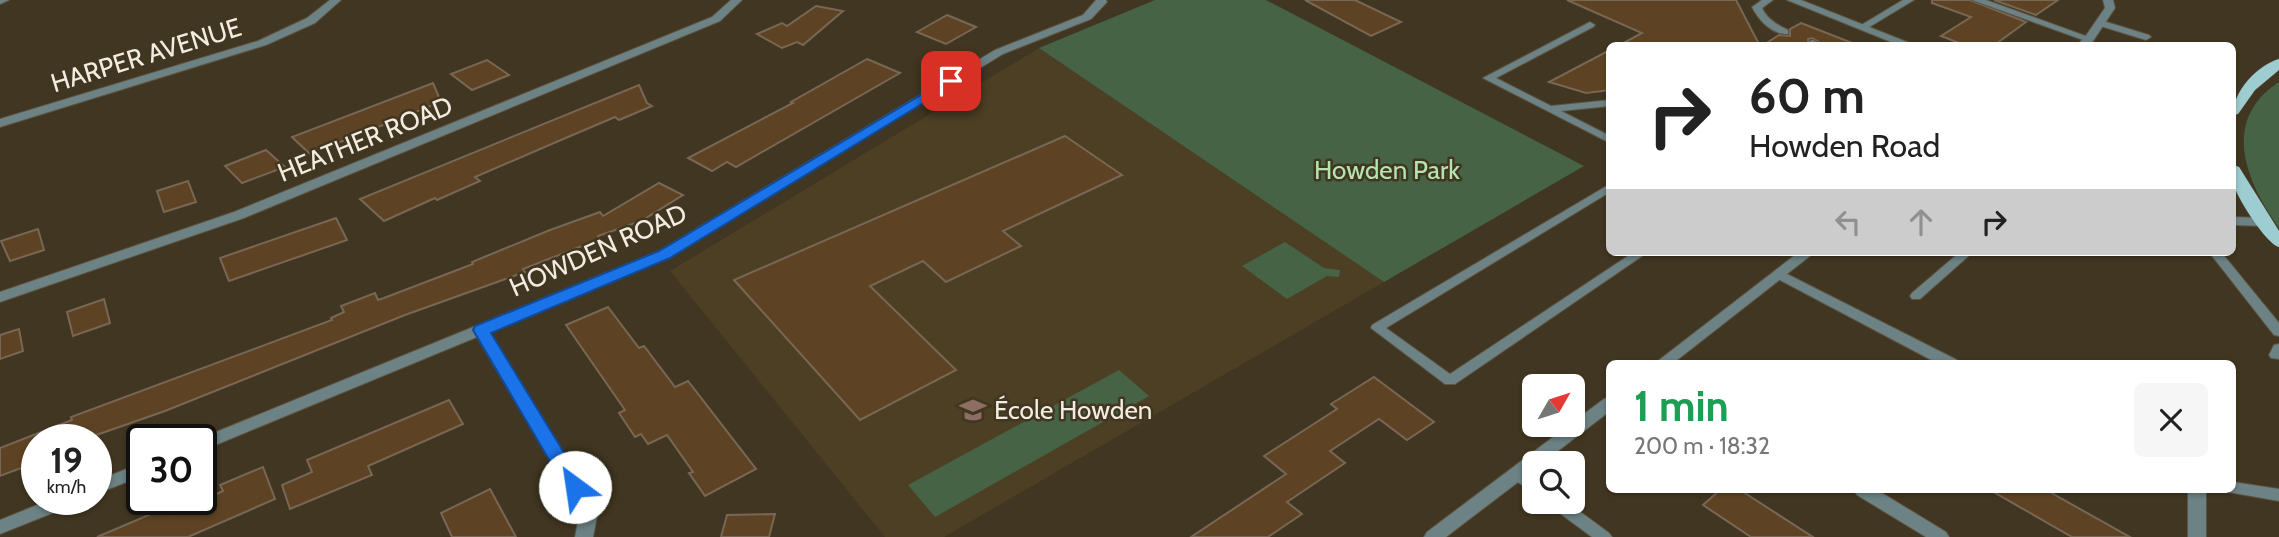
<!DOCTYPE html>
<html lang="en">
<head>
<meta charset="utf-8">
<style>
	:root { --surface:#fff; --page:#f6f6f6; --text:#222; --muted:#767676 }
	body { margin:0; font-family:Cabin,sans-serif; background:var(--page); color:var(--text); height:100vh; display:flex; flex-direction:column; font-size:26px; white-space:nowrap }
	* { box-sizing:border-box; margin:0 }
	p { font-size:23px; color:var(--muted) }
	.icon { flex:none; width:38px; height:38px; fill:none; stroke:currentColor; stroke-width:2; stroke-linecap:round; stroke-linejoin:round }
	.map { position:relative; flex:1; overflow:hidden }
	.panel { position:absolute; left:1606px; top:360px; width:630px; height:133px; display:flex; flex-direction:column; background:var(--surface); border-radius:10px; box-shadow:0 2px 5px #0004 }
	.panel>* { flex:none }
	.guide { position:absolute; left:1606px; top:42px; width:630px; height:214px; border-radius:10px; box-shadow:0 2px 5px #0004; background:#fff; color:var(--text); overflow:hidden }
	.needle { width:46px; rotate:51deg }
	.fabs { position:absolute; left:1522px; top:374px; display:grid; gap:14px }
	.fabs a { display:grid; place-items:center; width:63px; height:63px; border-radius:10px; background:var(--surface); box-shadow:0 2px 5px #0004; font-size:35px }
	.speed { position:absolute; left:21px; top:424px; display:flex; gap:14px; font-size:35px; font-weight:700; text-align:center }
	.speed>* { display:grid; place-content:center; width:91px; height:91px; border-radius:50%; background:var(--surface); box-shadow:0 2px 5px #0004; line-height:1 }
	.speed small { font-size:18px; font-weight:400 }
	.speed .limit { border:4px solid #111; border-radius:10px; background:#fff; color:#111 }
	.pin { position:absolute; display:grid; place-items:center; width:60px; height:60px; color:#fff; margin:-30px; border-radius:14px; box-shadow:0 4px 10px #0006 }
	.me { position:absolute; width:77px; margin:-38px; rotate:329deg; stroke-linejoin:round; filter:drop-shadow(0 0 5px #0008) }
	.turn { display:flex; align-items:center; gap:24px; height:147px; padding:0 28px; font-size:32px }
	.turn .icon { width:91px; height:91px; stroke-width:2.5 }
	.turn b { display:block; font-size:49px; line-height:60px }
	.lanes { display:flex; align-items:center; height:66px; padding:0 28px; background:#0003; justify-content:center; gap:35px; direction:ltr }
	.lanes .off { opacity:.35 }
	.round { display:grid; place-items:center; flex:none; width:74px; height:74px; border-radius:10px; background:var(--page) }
	.headline { display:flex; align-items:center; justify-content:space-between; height:119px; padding:0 28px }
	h1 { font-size:42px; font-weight:700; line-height:52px; color:#1e9e55 }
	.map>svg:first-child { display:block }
	.built { fill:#4d3f24 }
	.green { fill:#476345 }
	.building { fill:#5d4323; stroke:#786754; stroke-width:2 }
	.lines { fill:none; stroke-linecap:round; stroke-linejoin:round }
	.service-casing { stroke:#5d5340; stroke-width:2 }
	.minor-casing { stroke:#5d5340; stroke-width:2 }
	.tertiary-casing { stroke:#5d5340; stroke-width:2 }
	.primary-casing { stroke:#5d5340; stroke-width:1 }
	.service { fill:#6c8284; fill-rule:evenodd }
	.minor { fill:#6c8284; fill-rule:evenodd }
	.tertiary { fill:#6c8284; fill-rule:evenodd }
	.primary { fill:#9dcdd0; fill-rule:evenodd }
	.route { fill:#1a73e8; stroke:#114b97; stroke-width:2 }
	.labels { text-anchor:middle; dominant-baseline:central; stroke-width:5; stroke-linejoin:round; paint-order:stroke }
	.street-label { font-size:26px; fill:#f3ece0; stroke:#413621 }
	.park-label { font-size:26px; fill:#b4e5af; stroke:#413621 }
	.poi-label { font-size:26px; fill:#f3ece0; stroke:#413621; text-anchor:start }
</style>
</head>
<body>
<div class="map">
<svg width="2279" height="537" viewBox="0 0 2279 537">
	<rect width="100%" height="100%" fill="#413621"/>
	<path class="built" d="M 1039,48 L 1384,282 L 944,537 L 885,537 L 670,271 Z"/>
	<g class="green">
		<path d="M 1155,0 L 1266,0 L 1584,166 L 1384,282 L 1039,48 Z"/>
		<path d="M 2279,82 L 2279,228 C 2246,182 2220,120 2279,82 Z"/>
		<path d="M 1285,242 L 1324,268 L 1340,270 L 1339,277 L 1327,276 L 1287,299 L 1242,266 Z"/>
		<path d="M 1119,370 L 1149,396 L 935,517 L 908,485 Z"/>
	</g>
	<g class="building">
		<path d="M 1305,0 L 1355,0 L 1401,22 L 1371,36 Z"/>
		<path d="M 1567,0 L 1736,0 L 1760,46 L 1618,46 L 1642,33 Z"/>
		<path d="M 1932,0 L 1970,0 L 2026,22 L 1993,46 L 1967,46 L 1941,36 L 1971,17 L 1932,3 Z"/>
		<path d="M 1994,0 L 2058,0 L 2036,15 Z"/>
		<path d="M 816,6 L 843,11 L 803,45 L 797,42 L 782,48 L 757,34 L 782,23 L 787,26 Z"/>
		<path d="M 947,15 L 976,27 L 946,44 L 917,32 Z"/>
		<path d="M 1801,23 L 1855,44 L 1854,46 L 1826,46 L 1812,38 L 1808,39 L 1808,46 L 1762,46 L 1779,35 L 1790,36 L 1790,29 Z"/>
		<path d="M 1610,50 L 1610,90 L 1586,93 L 1549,82 Z"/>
		<path d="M 867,59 L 900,73 L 736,167 L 727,162 L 712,171 L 688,158 L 793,103 L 791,102 Z"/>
		<path d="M 487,60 L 509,75 L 472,90 L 451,74 Z"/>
		<path d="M 433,83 L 441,102 L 310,154 L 292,137 Z"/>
		<path d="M 639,85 L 647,103 L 652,106 L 619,120 L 615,117 L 554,143 L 475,177 L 480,181 L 437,200 L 435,198 L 384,221 L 360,199 Z"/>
		<path d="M 1065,136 L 1122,175 L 1003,231 L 1021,246 L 946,282 L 923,261 L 870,286 L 956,370 L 860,420 L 734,280 Z"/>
		<path d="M 266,150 L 285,167 L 242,183 L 225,166 Z"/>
		<path d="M 188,181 L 196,202 L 164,212 L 157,191 Z"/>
		<path d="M 659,183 L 683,195 L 641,221 L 598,236 L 600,239 L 523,269 L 525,272 L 405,315 L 165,411 L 85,439 L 37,439 L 37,462 L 0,476 L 0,448 L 72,420 L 71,417 L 332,320 L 331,318 L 344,312 L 341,306 L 375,293 L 378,300 L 384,298 L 473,264 L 472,262 L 550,230 L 600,212 L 603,216 Z"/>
		<path d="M 336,218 L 347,240 L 229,281 L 220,258 Z"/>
		<path d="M 38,229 L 44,250 L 10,261 L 1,241 Z"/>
		<path d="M 104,299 L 110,323 L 73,336 L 67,312 Z"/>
		<path d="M 608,307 L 639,348 L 644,346 L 675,387 L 688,381 L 756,469 L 705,496 L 689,473 L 693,472 L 667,435 L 648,444 L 641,434 L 635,437 L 619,413 L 625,410 L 566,325 Z"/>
		<path d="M 19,329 L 23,351 L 0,359 L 0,335 Z"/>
		<path d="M 1374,377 L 1434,422 L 1407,440 L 1379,419 L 1330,451 L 1345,463 L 1287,502 L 1302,514 L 1268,537 L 1191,537 L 1286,474 L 1264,456 L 1337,409 L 1331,404 Z"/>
		<path d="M 449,400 L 463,424 L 368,466 L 372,475 L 290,509 L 282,485 L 312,472 L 307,460 Z"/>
		<path d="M 263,467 L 275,499 L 188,537 L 97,537 L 170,506 L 172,514 L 223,491 L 220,485 Z"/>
		<path d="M 490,489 L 516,537 L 452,537 L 441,513 Z"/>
		<path d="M 1720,490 L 1740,490 L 1813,537 L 1751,537 L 1703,505 Z"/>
		<path d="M 1990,490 L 2046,490 L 2130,537 L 2072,537 Z"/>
		<path d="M 775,514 L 769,537 L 721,537 L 727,515 Z"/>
	</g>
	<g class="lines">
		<defs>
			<g id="service">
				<path d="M 1762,0 L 1773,0 L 1762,8 C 1767,19 1777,25 1788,30 L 1788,34 C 1773,35 1759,21 1752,7 Z"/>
				<path d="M 1903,0 L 1914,0 L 1866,29 L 1863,30 L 1858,27 Z"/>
				<path d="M 1972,0 L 1986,0 L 2094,39 L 2089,42 L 2086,41 Z"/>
				<path d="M 2100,20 L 2149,35 L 2151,37 L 2146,40 L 2097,25 L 2097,21 Z"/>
				<path d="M 1590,22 L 1595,25 L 1593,27 L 1496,78 L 1551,106 L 1610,100 L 1610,106 L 1561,111 L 1610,136 L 1610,143 L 1483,78 Z"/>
				<path d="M 1813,40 L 1823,46 L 1810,45 L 1810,41 Z"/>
				<path d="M 1610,184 L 1610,192 L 1386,328 L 1450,374 L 1634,252 L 1648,252 L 1455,384 L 1445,384 L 1371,328 L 1372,325 Z"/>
				<path d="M 2233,217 L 2263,218 L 2269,222 L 2263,226 L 2233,225 Z"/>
				<path d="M 1960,252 L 1973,252 L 1920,299 L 1912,299 L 1910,296 L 1912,293 Z"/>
				<path d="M 2209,252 L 2221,252 L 2279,323 L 2279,336 L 2274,335 Z"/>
				<path d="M 2279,344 L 2279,359 L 2271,358 L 2269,355 L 2274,345 Z"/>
				<path d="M 1516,468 L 1535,479 L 1535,493 L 1511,478 L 1509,474 L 1511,470 Z"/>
				<path d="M 2233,482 L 2279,489 L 2279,501 L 2228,492 L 2227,490 L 2233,490 Z"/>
				<path d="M 1548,502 L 1567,502 L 1609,533 L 1612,537 L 1592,537 L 1550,506 Z"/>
			</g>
			<g id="minor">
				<path d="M 330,0 L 341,0 L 315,23 L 266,45 L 0,127 L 0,119 L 258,41 L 307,18 Z"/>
				<path d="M 731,0 L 742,0 L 720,21 L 244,218 L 0,302 L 0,292 L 234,212 L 712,17 Z"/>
				<path d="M 1096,0 L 1106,0 L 1107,2 L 1091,19 L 1003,54 L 669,257 L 489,332 L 598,511 L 593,537 L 575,537 L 580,511 L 477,337 L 201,451 L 201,439 L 199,439 L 659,251 L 995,50 L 1083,15 Z"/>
				<path d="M 1779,270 L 1957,360 L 1960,364 L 1939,364 L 1774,277 L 1772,274 Z"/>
				<path d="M 142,463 L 142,476 L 96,494 L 96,481 Z"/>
				<path d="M 1854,490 L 1877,490 L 1946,532 L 1949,537 L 1926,537 L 1857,495 Z"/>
				<rect x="2188" y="490" width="18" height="47"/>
				<path d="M 52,499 L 78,499 L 75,504 L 0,534 L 0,520 Z"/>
			</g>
			<g id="tertiary">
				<path d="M 0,0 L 9,0 L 0,4 Z"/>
				<path d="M 1787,0 L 1801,0 L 1917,46 L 1901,46 Z"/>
				<path d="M 2103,0 L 2113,0 L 2115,8 L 2093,41 L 2088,46 L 2076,46 L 2085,37 L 2105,8 Z"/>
				<path d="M 1799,252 L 1815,252 L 1672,364 L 1654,364 Z"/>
				<path d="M 1610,397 L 1610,411 L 1541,464 L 1535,464 L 1535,469 L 1446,537 L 1424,537 L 1427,532 L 1569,425 L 1573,425 L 1573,422 L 1604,399 Z"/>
			</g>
			<g id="primary">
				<path d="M 2279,59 L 2279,70 L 2255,90 L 2238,114 L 2233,115 C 2233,92 2256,66 2279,59 Z"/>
				<path d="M 2233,165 L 2239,167 L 2279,231 L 2279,247 C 2266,244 2236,196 2233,183 C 2232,177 2233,171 2233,165 Z"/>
			</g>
		</defs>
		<use href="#service" class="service-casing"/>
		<use href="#minor" class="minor-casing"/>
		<use href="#tertiary" class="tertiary-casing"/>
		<use href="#primary" class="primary-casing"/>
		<use href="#service" class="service"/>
		<use href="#minor" class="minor"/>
		<use href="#tertiary" class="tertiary"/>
		<use href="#primary" class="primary"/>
	</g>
	<path class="route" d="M 951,77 L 958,81 L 956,83 L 670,258 L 491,333 L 585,487 L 582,492 L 575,495 L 568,492 L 473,330 L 475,326 L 659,251 Z"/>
	<defs>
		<symbol id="school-bare" viewBox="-9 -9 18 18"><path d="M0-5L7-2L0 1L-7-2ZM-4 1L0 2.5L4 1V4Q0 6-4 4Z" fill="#8d6e63" stroke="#413621" stroke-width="2.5" paint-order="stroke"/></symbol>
	</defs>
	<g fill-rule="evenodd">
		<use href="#school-bare" x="954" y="391" width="38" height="38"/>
	</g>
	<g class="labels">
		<g class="street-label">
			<text transform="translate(146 55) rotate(-17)">HARPER AVENUE</text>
			<text transform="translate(365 139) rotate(-22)">HEATHER ROAD</text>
			<text transform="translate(598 250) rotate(-24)">HOWDEN ROAD</text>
		</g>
		<g class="park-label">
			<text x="1387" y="170">Howden Park</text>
		</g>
		<g class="poi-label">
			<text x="994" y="410">École Howden</text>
		</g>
	</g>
</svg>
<div class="fabs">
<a><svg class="needle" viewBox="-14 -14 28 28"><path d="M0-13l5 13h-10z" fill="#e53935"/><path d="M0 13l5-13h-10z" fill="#767676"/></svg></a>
<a><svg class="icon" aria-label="search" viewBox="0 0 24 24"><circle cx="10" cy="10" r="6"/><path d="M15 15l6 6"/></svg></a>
</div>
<div class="speed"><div>19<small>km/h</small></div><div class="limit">30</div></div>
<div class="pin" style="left:951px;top:81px;background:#d93025"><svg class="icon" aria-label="arrive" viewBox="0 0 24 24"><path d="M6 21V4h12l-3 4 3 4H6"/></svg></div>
<svg class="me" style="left:575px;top:487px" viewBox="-20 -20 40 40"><circle r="19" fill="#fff"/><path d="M0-13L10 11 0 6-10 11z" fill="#1a73e8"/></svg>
<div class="guide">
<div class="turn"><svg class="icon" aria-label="right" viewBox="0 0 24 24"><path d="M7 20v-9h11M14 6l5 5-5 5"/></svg><div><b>60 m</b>Howden Road</div></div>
<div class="lanes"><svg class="icon off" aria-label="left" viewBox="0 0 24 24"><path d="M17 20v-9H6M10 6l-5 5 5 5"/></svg><svg class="icon off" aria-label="ahead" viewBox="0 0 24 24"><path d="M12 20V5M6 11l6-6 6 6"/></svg><svg class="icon" aria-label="right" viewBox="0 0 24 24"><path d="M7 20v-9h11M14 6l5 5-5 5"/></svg></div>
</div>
<section class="panel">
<div class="headline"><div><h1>1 min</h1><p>200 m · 18:32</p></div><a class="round"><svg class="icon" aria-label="close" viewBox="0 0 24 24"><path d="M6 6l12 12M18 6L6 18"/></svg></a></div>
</section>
</div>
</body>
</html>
